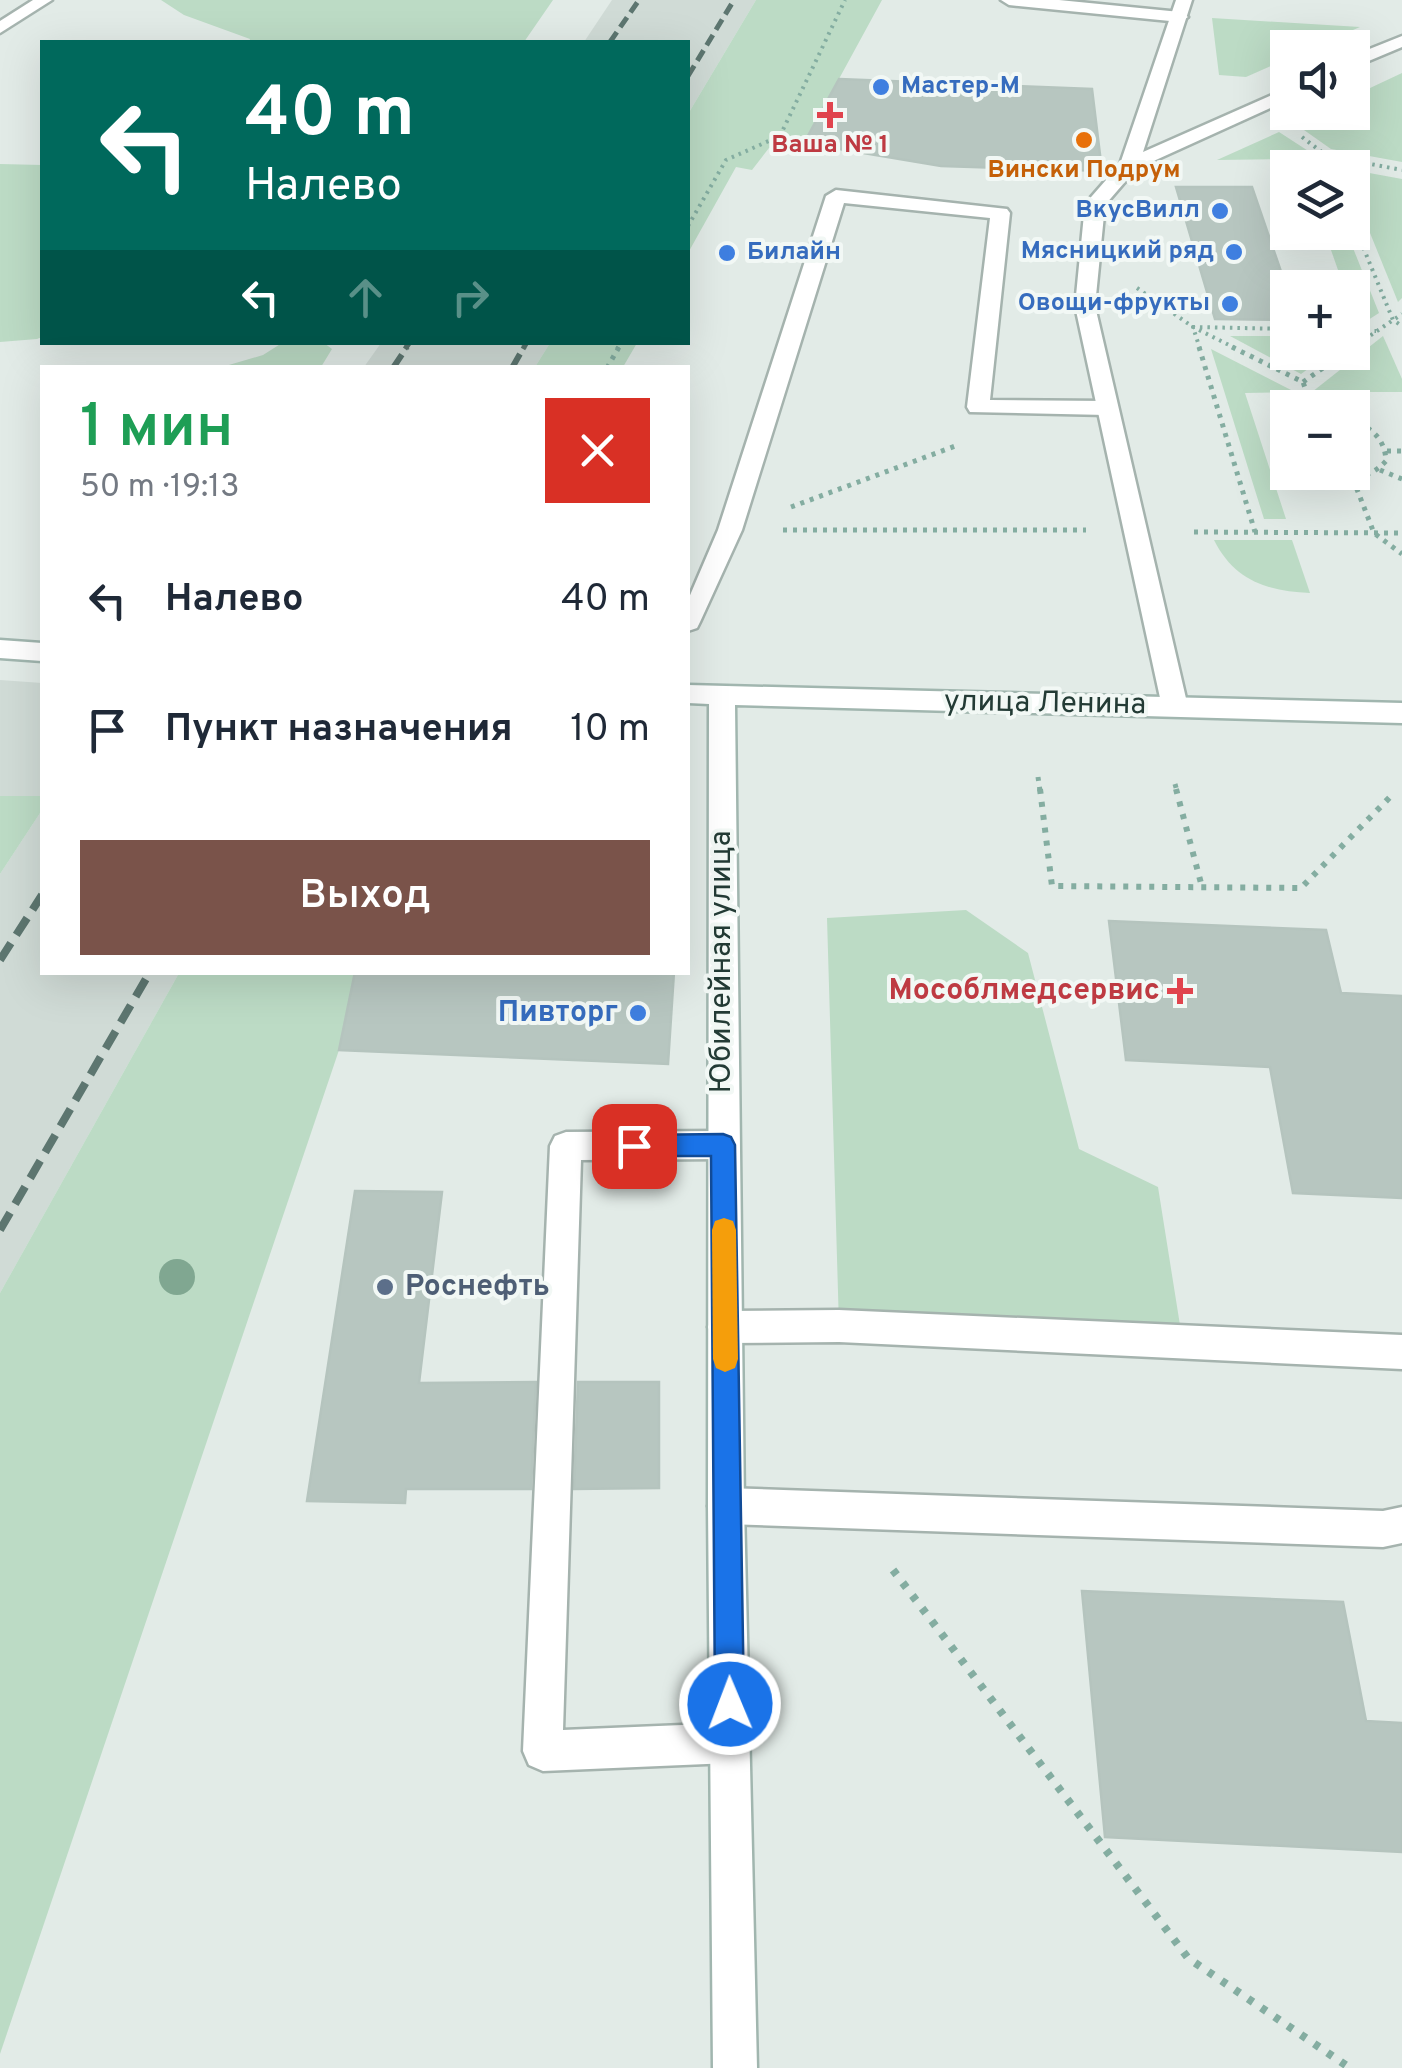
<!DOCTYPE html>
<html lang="ru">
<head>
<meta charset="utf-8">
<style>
	:root { --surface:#fff; --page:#f2f2f3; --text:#1f2937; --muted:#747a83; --accent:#7a534a }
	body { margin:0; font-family:Overpass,sans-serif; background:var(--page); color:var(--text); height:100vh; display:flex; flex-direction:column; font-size:38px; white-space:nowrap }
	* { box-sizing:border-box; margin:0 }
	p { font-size:32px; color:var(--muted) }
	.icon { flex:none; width:55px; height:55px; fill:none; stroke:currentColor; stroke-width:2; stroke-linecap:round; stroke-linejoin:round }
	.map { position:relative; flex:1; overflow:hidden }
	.drawer { position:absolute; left:40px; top:365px; width:650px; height:610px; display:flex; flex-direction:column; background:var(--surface); border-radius:0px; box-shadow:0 10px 40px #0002 }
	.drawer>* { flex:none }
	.hud { position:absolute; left:40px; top:40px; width:650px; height:305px; border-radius:0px; box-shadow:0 10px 40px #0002; background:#00695c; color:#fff; overflow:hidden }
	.fabs { position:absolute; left:1270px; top:30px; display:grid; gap:20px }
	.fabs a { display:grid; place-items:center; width:100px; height:100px; border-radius:0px; background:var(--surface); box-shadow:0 10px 40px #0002; font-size:50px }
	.pin { position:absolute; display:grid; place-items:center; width:85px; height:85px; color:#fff; margin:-42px; border-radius:20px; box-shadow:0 5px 15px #0006 }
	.me { position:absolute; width:110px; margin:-55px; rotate:359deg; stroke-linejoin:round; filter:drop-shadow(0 0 8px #0008) }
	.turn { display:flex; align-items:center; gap:35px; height:210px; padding:0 40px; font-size:45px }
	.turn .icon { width:130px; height:130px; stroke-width:2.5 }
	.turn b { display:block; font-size:70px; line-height:85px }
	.lanes { display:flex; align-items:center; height:95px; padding:0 40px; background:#0003; justify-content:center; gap:50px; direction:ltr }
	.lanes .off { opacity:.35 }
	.round { display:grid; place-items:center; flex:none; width:105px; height:105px; border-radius:0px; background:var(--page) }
	.overview { display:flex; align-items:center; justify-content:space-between; height:170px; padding:0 40px }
	h1 { font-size:60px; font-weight:600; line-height:75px; color:#1e9e55 }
	.primary-button { display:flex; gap:20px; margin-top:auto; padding:20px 40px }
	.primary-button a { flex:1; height:115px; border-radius:0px; background:var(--accent); color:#fff; font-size:40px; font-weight:600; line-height:115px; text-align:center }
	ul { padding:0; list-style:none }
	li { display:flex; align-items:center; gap:30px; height:130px; padding:0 40px }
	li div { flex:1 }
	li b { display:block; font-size:38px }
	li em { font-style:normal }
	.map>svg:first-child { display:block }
	.built { fill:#d0dbd6 }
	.green { fill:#bcdbc5 }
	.building { fill:#b7c6c0; stroke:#b5c4be; stroke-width:2.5 }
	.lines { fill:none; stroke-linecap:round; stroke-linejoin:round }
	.lane-casing { stroke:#a5b3ae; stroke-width:5 }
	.street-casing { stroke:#a5b3ae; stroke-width:5 }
	.secondary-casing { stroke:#a1b6af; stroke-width:5 }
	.path-far3 { stroke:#84ada1; stroke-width:4; stroke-dasharray:2.5 5; stroke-linecap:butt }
	.path-far2 { stroke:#84ada1; stroke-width:5; stroke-dasharray:4 6; stroke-linecap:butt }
	.path-far1 { stroke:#84ada1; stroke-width:6; stroke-dasharray:5 8; stroke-linecap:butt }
	.path { stroke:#84ada1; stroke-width:8; stroke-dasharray:6 10; stroke-linecap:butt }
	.lane { fill:#fff; fill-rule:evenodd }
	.street { fill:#fff; fill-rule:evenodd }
	.secondary { fill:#fff; fill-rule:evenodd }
	.rail-far2 { stroke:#5d7670; stroke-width:5; stroke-dasharray:12 6; stroke-linecap:butt }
	.rail-far1 { stroke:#5d7670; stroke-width:6; stroke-dasharray:16 8; stroke-linecap:butt }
	.rail { stroke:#5d7670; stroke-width:8; stroke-dasharray:20 10; stroke-linecap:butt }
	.tree { fill:#80a791 }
	.route { fill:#1a73e8; stroke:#114b97; stroke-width:2.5 }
	.slow { fill:#f59e0b }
	.shop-dot { fill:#3f7fe0; stroke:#f2f8f5; stroke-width:4 }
	.health-dot { fill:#e0444e; stroke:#f2f8f5; stroke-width:4 }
	.food-dot { fill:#e8710a; stroke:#f2f8f5; stroke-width:4 }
	.service-dot { fill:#5c6f8a; stroke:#f2f8f5; stroke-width:4 }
	.labels { text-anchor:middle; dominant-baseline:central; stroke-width:8; stroke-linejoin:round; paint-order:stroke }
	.far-shop-label { font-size:25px; font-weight:bold; fill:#366cbe; stroke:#f2f8f5; text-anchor:end }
	.far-health-label { font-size:25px; font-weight:bold; fill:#be3a42; stroke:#f2f8f5 }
	.far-food-label { font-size:25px; font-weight:bold; fill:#c56008; stroke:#f2f8f5 }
	.street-label { font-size:30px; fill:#233b35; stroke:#f2f8f5 }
	.health-label { font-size:30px; font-weight:bold; fill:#be3a42; stroke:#f2f8f5; text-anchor:end }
	.shop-label { font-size:30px; font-weight:bold; fill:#366cbe; stroke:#f2f8f5; text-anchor:end }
	.service-label { font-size:30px; font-weight:bold; fill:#4e5e75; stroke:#f2f8f5; text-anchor:start }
</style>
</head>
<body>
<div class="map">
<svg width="1402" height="2068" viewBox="0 0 1402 2068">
	<rect width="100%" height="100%" fill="#e2ebe7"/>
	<g class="built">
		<path d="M 612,0 L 756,0 L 688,114 L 688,42 L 584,42 Z"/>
		<path d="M 381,343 L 381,342 L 550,343 L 535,367 L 364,367 Z"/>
		<path d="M 0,680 L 42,683 L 42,796 L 0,796 Z"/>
		<path d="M 42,810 L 42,972 L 179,973 L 0,1293 L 0,874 Z"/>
	</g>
	<g class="green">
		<path d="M 161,0 L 553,0 L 524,42 L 249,42 L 250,39 L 184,15 Z"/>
		<path d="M 756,0 L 882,0 L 804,143 L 769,148 L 752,170 L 736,167 L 688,253 L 688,114 Z"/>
		<path d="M 1212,18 L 1360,27 L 1313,47 L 1288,48 L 1287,59 L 1246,77 L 1219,75 Z"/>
		<path d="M 1402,73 L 1402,162 L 1331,149 L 1294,123 L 1318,113 L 1352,112 L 1353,96 Z"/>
		<path d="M 1279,132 L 1316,156 L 1321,167 L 1304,167 L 1301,159 L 1217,160 Z"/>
		<path d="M 0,164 L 42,165 L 42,337 L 37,339 L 0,342 Z"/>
		<path d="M 1353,170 L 1402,179 L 1402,298 L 1398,302 L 1353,191 Z"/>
		<path d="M 1325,233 L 1347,233 L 1379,313 L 1357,327 L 1352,288 L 1344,287 Z"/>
		<path d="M 1230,336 L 1287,336 L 1288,352 L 1330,353 L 1301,374 Z"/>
		<path d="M 1383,336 L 1402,379 L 1402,392 L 1312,392 Z"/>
		<path d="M 282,343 L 324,343 L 332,349 L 321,367 L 222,367 L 263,355 Z"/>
		<path d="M 550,343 L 550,342 L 637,343 L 623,367 L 535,367 Z"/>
		<path d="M 1211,349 L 1295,392 L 1245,393 L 1286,519 L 1264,519 Z"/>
		<path d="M 1214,540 L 1292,540 L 1310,593 C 1266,591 1234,580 1214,540 Z"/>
		<path d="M 0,796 L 42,796 L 42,810 L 0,874 Z"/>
		<path d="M 966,910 L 1028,953 L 1079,1149 L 1158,1187 L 1183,1344 L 839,1326 L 827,918 Z"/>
		<path d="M 179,973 L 355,973 L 339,1050 L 0,2054 L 0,1293 Z"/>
	</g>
	<g class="building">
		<path d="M 839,79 L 1092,89 L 1102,171 L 941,166 L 804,143 Z"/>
		<path d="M 1176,187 L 1252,187 L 1288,292 L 1288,320 L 1215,319 Z"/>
		<path d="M 1109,921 L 1326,930 L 1341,993 L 1402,996 L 1402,1198 L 1293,1193 L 1270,1067 L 1126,1060 Z"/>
		<path d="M 355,972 L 674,972 L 668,1064 L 339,1050 Z"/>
		<path d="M 355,1191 L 442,1192 L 419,1383 L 536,1382 L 531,1489 L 406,1489 L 405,1503 L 307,1501 Z"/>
		<path d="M 578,1382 L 659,1382 L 659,1488 L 574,1489 Z"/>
		<path d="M 1082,1591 L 1343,1602 L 1366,1721 L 1402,1723 L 1402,1852 L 1105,1837 Z"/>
	</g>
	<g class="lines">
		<defs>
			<g id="lane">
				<path d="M 1001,0 L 1059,0 L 1180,12 L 1188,17 L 1180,22 L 1009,5 Z"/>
				<path d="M 836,190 L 1007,209 L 1010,213 L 990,400 L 1106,401 L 1117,408 L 1106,415 L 970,412 L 967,407 L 990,218 L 844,203 L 742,530 L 700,622 L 697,628 L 688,631 L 688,600 L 718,530 L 826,196 Z"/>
				<path d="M 723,1131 L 734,1135 L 739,1145 L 734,1155 L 723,1159 L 581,1160 L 563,1730 L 730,1723 L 744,1729 L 750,1743 L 744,1757 L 730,1763 L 543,1771 L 529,1765 L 523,1751 L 550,1146 L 555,1136 L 566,1132 Z"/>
				<path d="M 839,1310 L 1402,1335 L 1402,1369 L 839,1342 L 725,1343 L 713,1339 L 708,1327 L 713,1315 L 725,1311 Z"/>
				<path d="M 726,1488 L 1383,1511 L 1402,1507 L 1402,1543 L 1383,1547 L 726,1524 L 713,1519 L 708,1506 L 713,1493 Z"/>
			</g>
			<g id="street">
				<path d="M 33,0 L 52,0 L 0,33 L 0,21 Z"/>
				<path d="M 1176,0 L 1192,0 L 1143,152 L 1288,88 L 1288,100 L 1136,169 L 1105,205 L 1095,306 L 1188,707 L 1184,714 L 1166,714 L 1162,707 L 1075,306 L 1085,204 L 1120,164 Z"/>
				<path d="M 1402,36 L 1402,47 L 1352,68 L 1352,56 Z"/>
			</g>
			<g id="secondary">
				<path d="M 0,640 L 42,643 L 42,661 L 0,658 Z"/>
				<path d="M 688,685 L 1402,703 L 1402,723 L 735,705 L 744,1506 L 757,2068 L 713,2068 L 708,1506 L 709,704 L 688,703 Z"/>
			</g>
		</defs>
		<use href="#lane" class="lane-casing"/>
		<use href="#street" class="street-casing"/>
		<use href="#secondary" class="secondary-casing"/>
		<g class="path-far3">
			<path d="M 1302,137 L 1327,156 L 1331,168"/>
			<path d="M 1328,156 L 1402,170"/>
			<path d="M 1352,220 L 1393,320 L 1402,326"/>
			<path d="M 688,226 L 726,160 L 780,136 L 845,0"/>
			<path d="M 1137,288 L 1193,327 L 1237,349"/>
			<path d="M 1352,331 L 1376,331"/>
			<path d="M 1352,348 L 1402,314"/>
			<path d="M 617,349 L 621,342"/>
			<path d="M 1200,349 L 1193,327 L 1288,329"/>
		</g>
		<g class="path-far2">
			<path d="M 1199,347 L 1255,532"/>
			<path d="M 1232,347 L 1303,382 L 1312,408"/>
			<path d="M 607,368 L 619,347"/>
			<path d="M 1303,382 L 1346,352"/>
			<path d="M 1288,432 L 1288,446"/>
			<path d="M 1387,451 L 1402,451"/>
			<path d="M 1380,470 L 1402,479"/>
			<path d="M 1317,472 C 1342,480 1367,482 1386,461 C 1385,439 1372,428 1352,420"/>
			<path d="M 1353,479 L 1374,533 L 1402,554"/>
			<path d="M 791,507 L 958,445"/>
			<path d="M 783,530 L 1086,530"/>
			<path d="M 1194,532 L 1402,533"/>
			<path d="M 1038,777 L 1040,791"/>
			<path d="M 1175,784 L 1177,791"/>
		</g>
		<g class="path-far1">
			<path d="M 1040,789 L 1052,886 L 1301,888 L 1392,795"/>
			<path d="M 1176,789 L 1202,887"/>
		</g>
		<path class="path" d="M 893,1570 L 1188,1958 L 1350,2068"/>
		<use href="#lane" class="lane"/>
		<use href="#street" class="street"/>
		<use href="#secondary" class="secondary"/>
		<g class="rail-far2">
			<path d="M 610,42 L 639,0"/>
			<path d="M 688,76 L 734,0"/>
			<path d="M 405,349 L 410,342"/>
			<path d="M 523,349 L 527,342"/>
		</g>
		<g class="rail-far1">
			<path d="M 393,368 L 407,347"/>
			<path d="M 512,368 L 524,347"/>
		</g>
		<g class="rail">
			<path d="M 0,960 L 42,895"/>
			<path d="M 0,1230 L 150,972"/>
		</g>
	</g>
	<circle class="tree" cx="177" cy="1277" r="18"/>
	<path class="route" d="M 723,1134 L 731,1137 L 735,1145 L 744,1704 L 740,1714 L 730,1718 L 719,1714 L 715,1704 L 711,1156 L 634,1156 L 626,1153 L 623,1146 L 626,1138 L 634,1135 Z"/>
	<path class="slow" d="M 724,1218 L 733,1221 L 736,1230 L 738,1359 L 735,1368 L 725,1372 L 716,1368 L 713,1359 L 712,1230 L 715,1221 Z"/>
	<g class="shop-dot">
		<circle cx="881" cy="87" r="10"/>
		<circle cx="1220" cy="211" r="10"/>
		<circle cx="1234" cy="252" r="10"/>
		<circle cx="727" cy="253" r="10"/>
		<circle cx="1230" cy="304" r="10"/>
		<circle cx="638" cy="1013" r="10"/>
	</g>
	<g class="health-dot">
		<path d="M825 100h10v10h10v10h-10v10h-10v-10h-10v-10h10z"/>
		<path d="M1175 976h10v10h10v10h-10v10h-10v-10h-10v-10h10z"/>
	</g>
	<circle class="food-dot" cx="1084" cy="140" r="10"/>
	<circle class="service-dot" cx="385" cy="1287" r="10"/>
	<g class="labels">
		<g class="far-shop-label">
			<text x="901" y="87" text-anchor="start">Мастер-М</text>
			<text x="1200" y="211">ВкусВилл</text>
			<text x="1214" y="252">Мясницкий ряд</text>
			<text x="747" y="253" text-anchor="start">Билайн</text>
			<text x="1210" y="304">Овощи-фрукты</text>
		</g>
		<g class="far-health-label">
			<text x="830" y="146">Ваша № 1</text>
		</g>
		<g class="far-food-label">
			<text x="1084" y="171">Вински Подрум</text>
		</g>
		<g class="street-label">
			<text transform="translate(1045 704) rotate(1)">улица Ленина</text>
			<text transform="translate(722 962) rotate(-90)">Юбилейная улица</text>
		</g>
		<g class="health-label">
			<text x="1160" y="991">Мособлмедсервис</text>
		</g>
		<g class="shop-label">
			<text x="618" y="1013">Пивторг</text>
		</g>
		<g class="service-label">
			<text x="405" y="1287">Роснефть</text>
		</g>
	</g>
</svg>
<div class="fabs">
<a><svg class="icon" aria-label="sound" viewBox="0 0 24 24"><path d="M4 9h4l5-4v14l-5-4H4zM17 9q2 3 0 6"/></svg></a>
<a><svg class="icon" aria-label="layers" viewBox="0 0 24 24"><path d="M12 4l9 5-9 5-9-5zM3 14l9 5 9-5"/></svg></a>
<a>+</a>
<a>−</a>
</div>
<div class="pin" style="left:634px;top:1146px;background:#d93025"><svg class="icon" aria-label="arrive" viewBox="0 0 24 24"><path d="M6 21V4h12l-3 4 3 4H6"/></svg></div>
<svg class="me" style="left:730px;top:1704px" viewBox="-20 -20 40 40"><circle r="17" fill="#1a73e8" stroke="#fff" stroke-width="3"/><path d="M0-11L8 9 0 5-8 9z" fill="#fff"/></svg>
<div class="hud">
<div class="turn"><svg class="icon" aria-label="left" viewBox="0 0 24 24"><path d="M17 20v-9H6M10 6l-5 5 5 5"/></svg><div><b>40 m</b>Налево</div></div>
<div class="lanes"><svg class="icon" aria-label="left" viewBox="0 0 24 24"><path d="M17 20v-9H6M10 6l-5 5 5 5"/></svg><svg class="icon off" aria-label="ahead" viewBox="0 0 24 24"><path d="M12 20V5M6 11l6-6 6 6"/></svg><svg class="icon off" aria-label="right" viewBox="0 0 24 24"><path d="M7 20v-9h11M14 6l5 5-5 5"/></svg></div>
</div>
<section class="drawer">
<div class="overview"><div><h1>1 мин</h1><p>50 m · 19:13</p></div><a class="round" style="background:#d93025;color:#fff"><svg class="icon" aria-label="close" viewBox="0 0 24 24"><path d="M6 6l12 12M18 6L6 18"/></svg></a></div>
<ul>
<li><svg class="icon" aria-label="left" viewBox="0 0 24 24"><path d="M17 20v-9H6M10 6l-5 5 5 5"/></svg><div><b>Налево</b></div><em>40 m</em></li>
<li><svg class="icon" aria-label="arrive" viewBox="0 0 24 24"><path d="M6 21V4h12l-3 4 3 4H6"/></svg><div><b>Пункт назначения</b></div><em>10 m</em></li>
</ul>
<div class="primary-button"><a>Выход</a></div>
</section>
</div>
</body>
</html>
